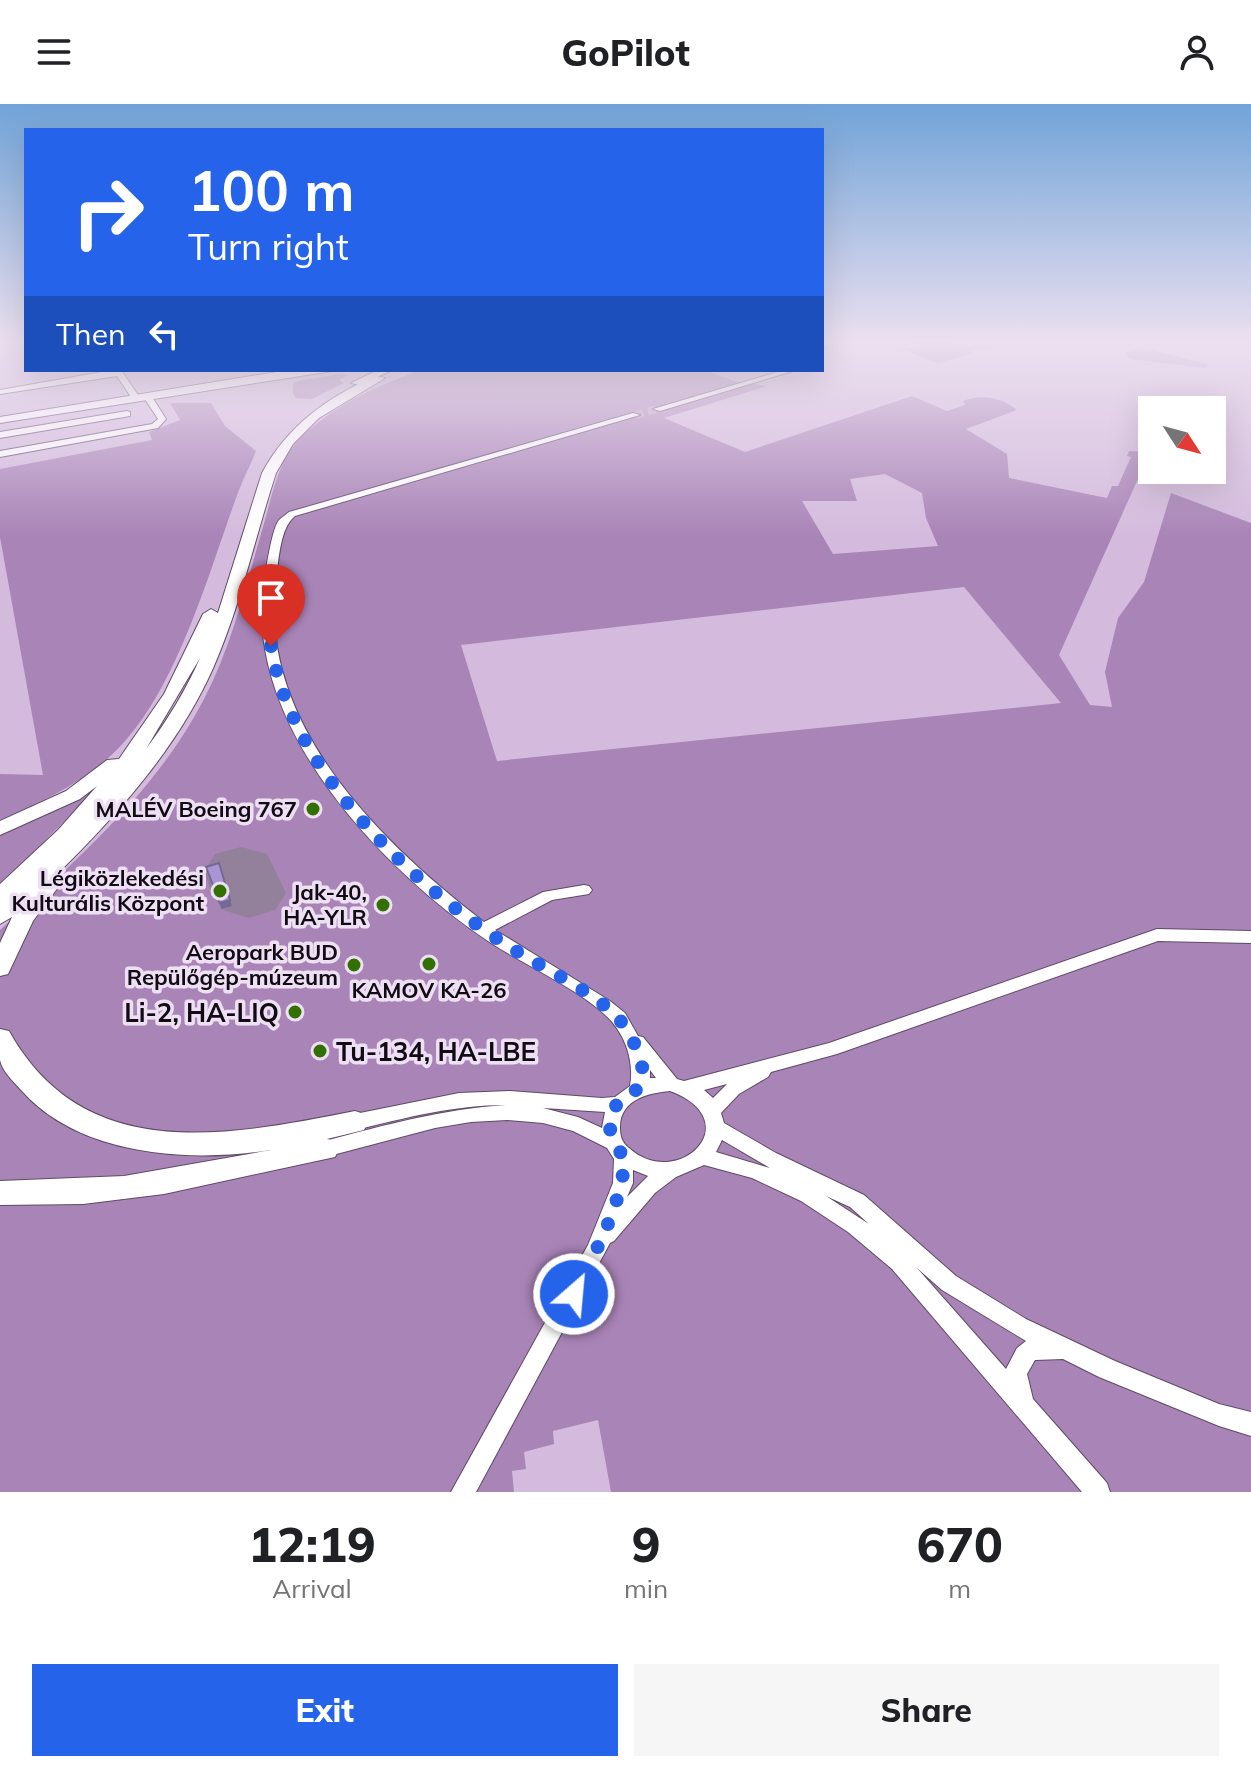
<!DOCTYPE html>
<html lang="en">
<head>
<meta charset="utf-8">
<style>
	:root { --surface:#fff; --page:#f6f6f6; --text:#202124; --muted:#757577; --accent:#2563eb }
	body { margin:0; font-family:Mulish,sans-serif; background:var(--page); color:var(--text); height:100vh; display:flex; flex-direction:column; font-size:30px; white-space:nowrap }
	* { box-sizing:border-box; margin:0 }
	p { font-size:26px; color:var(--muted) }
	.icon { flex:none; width:44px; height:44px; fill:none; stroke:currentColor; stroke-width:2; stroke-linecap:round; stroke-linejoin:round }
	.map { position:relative; height:1388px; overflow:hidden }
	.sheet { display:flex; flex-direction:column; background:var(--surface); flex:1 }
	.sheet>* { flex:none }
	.top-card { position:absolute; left:24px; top:24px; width:800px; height:244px; border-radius:0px; box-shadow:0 8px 32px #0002; background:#2563eb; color:#fff; overflow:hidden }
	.needle { width:52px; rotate:126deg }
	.controls { position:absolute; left:1138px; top:292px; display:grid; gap:16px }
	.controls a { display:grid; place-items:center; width:88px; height:88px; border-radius:0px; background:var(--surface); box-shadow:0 8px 32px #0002; font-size:40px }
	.pin { position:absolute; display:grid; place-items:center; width:68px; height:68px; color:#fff; margin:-82px -34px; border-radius:50% 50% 50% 0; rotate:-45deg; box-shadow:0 0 8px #0007 }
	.pin .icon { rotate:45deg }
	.me { position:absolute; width:88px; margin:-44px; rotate:27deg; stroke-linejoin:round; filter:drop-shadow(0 0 6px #0008) }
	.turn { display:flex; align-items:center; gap:28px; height:168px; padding:0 32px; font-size:36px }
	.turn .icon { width:104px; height:104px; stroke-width:2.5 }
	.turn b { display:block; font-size:56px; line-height:68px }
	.then { display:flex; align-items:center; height:76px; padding:0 32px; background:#0003; gap:16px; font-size:30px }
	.eta { display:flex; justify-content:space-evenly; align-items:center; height:136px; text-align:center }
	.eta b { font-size:48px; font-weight:800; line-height:56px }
	.primary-button { display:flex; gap:16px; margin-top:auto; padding:16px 32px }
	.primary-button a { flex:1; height:92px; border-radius:0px; background:var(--accent); color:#fff; font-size:32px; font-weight:800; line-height:92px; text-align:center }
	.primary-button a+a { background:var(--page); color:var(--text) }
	header { display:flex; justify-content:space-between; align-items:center; height:104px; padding:0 32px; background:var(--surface); font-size:36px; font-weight:800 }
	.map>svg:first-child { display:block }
	.green { fill:#a984b7; fill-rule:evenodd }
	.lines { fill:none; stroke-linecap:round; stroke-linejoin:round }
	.runway { fill:#93809a; fill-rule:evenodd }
	.minor-tunnel { stroke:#b7a0bf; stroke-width:8; stroke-dasharray:8 4; stroke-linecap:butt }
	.minor-casing { stroke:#5f4a67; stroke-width:2 }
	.major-casing { stroke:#5f4a67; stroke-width:2 }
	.highway-casing { stroke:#5f4a67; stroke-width:2 }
	.minor { fill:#fff; fill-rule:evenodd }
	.major { fill:#fff; fill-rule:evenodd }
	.highway { fill:#fff; fill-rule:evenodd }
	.rail-casing { stroke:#524557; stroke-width:4 }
	.rail { stroke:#ede0f2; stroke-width:2; stroke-dasharray:5; stroke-linecap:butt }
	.shaded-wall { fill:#756896 }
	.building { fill:#a795d6; stroke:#756896; stroke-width:2 }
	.route { stroke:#2563eb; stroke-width:14; stroke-dasharray:0 25.2 }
	.poi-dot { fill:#337004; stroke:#ede0f2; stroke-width:3 }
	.labels { text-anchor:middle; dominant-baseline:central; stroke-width:7; stroke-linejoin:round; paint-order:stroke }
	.poi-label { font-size:22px; font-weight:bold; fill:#120a15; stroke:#ede0f2; text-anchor:end }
	.near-poi-label { font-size:26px; font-weight:bold; fill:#120a15; stroke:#ede0f2; text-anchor:end }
</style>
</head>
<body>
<header><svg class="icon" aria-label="menu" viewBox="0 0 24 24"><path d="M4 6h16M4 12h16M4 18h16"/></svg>GoPilot<svg class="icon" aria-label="person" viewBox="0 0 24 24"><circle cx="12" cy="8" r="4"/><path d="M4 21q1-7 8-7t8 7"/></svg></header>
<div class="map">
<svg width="1251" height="1388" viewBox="0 0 1251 1388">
	<rect width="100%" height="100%" fill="#d4bbdd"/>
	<g class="green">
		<path d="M 912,238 L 956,238 L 953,242 C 968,245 981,235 994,244 L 971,247 L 972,250 L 938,259 L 900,245 L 922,243 Z"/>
		<path d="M 1141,243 L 1209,261 L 1205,264 L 1130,255 L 1125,249 Z"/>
		<path d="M 420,266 L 704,266 L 734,277 L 767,282 L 664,314 L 745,348 L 912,292 L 947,307 L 965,301 L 963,297 C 982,290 1001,293 1017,306 L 966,325 L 1007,350 L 1009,374 L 1107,394 L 1112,382 L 1118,382 L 1131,353 L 1127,352 L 1129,347 L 1150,348 L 1059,551 L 1090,601 L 1112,603 L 1105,568 L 1118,514 L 1144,478 L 1171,389 L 1251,419 L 1251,1388 L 611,1388 L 598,1316 L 553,1327 L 554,1340 L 524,1348 L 526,1365 L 512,1367 L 514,1388 L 0,1388 L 0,826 C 75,757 156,688 204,595 C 232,541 246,481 263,423 C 271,397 277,360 296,339 C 330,302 375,283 420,266 ZM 885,370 L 922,389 L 926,414 L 938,442 L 833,450 L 802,397 L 857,397 L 850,375 ZM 964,483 L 1061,599 L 497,657 L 461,541 Z"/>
		<path d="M 339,270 L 348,271 L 339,276 L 344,279 L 312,295 L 296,294 L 293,290 L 293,280 L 299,277 Z"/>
		<path d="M 170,299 L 211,299 L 225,322 L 256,347 C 251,360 244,373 239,386 C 208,469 175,598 106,656 C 74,683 38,700 0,716 L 0,670 L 43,671 L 0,433 L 0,365 L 152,336 L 149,328 L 180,316 Z"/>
		<path d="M 106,675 L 0,782 L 0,730 L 71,698 Z"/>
	</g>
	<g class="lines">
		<path class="runway" d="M 241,743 L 267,750 L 286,789 L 275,806 L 249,814 L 223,806 L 212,789 L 204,767 L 215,750 Z"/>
		<path class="minor-tunnel" d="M 636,311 L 657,305"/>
		<defs>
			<g id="minor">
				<path d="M 22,237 L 26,237 L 26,240 L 23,240 Z"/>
				<path d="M 113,266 L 121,266 L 140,294 L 139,296 L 133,296 L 117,272 L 0,290 L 0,286 Z"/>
				<path d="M 268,266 L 302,266 L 303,267 C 295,271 276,270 268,266 Z"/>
				<path d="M 784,266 L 796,266 L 660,307 L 653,305 Z"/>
				<path d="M 149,293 L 152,293 L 166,315 L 158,324 L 0,353 L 0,347 L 152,320 L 158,315 L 145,295 Z"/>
				<path d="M 127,307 L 130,308 L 130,312 L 0,334 L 0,328 Z"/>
				<path d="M 633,309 L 640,311 L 295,412 C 280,424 279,455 276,474 C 256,618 380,738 484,818 L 543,788 L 584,781 L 589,782 L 592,786 L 589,790 L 552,796 L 495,826 L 610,897 L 625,909 L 638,932 L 643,933 L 677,975 L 684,977 L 829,939 L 1157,825 L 1251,827 L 1251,839 L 1158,837 L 837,950 L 771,968 L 768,973 L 739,990 L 721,1009 L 724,1019 L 776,1049 L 864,1091 L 956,1172 L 1026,1215 L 1115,1257 L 1219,1300 L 1251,1308 L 1251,1332 L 1219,1322 L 1099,1273 L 1063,1255 L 1035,1256 L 1027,1270 L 1033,1295 L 1107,1379 L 1110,1388 L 1082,1388 L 892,1165 L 848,1128 L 801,1097 L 752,1074 L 704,1061 L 676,1073 L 655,1089 L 614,1137 L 610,1139 L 476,1388 L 451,1388 L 588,1141 L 613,1079 L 614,1055 L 607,1044 L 573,1027 L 543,1019 L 507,1016 L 471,1018 L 435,1024 L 325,1053 L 318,1051 L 315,1045 L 318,1039 L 325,1037 C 385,1021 443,1005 506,1001 C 454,1001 405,1014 355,1026 L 348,1023 L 346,1018 L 348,1013 L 355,1010 L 459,989 L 510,987 L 602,994 L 615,993 L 630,982 C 634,960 627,936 613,919 C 588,889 526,862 491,839 C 384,768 248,626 263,487 C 265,472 271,426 279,416 C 280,415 288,409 289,408 ZM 650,966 L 656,974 L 650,974 ZM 727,980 L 713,994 L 704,986 ZM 670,987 C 750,1017 678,1088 629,1044 C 621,1038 620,1031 620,1022 C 621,995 649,989 670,987 ZM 543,1004 L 605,1008 L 602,1024 L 578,1013 ZM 722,1036 L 770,1064 L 716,1048 ZM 633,1066 L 648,1072 L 627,1093 L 633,1079 ZM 826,1092 L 850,1103 L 869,1120 ZM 917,1164 L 942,1186 L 1026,1237 L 1017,1244 L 1006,1265 Z"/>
			</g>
			<g id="major">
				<path d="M 289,266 L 339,266 L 0,319 L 0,313 Z"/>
				<path d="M 378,266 L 392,266 L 360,281 L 351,279 Z"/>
			</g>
			<g id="highway">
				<path d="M 375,272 L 385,274 L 319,314 L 293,340 L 276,369 C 255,433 241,500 214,562 C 178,644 115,714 51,776 L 59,782 L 33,817 L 8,870 L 0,872 L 0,839 L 12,813 L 0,820 L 0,780 L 58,726 L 97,682 L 80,695 L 0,731 L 0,717 L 66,687 L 107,656 L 119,655 L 164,590 L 203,510 L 211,505 L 218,509 L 262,369 C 288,321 327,294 375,272 ZM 200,554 C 186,586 167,617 146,645 Z"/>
				<path d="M 0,925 L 9,927 C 84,1062 228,1032 355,1007 L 364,1010 L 368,1018 L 364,1026 L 327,1035 L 335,1037 L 339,1045 L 335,1053 L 164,1090 L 83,1100 L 0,1101 L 0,1077 L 124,1072 L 271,1046 C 189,1059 79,1052 21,986 C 13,977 2,967 0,956 C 0,946 0,934 0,925 Z"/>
			</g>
		</defs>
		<use href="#minor" class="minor-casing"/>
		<use href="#major" class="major-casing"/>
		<use href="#highway" class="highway-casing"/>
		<use href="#minor" class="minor"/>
		<use href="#major" class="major"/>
		<use href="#highway" class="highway"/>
		<defs>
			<path id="rail" d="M 823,237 L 825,243"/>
		</defs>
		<use href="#rail" class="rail-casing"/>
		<use href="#rail" class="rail"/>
	</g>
	<path class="shaded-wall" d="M 230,796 L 232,802 L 221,805 L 220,799 Z"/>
	<path class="building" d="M 219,759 L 230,796 L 220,799 L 206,763 Z"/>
	<linearGradient id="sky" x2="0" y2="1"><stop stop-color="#71a3d8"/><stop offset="0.55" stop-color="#ece0f0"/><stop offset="1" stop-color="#ece0f0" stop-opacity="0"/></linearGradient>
	<rect width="1251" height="432" fill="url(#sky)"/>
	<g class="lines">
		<path class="route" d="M 271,542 C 290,663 407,776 505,840 C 535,860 596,889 617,913 C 629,925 653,969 638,984 C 635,988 627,990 623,994 C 604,1010 607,1036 624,1052 C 626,1093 593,1153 574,1190"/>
	</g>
	<g class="poi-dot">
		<circle cx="313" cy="705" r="8"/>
		<circle cx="220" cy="787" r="8"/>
		<circle cx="383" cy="801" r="8"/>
		<circle cx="429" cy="860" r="8"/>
		<circle cx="354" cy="861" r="8"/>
		<circle cx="295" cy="908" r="8"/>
		<circle cx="320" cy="947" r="8"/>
	</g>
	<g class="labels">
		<g class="poi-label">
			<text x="297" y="705">MALÉV Boeing 767</text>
			<text x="204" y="774">Légiközlekedési<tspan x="204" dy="25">Kulturális Központ</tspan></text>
			<text x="367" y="788">Jak-40,<tspan x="367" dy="25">HA-YLR</tspan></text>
			<text x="338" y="848">Aeropark BUD<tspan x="338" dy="25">Repülőgép-múzeum</tspan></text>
			<text x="429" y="886" text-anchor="middle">KAMOV KA-26</text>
		</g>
		<g class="near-poi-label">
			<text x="279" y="908">Li-2, HA-LIQ</text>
			<text x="336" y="947" text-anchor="start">Tu-134, HA-LBE</text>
		</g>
	</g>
</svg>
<div class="controls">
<a><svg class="needle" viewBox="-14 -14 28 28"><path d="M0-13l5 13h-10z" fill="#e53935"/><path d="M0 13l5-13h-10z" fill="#757577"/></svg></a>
</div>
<div class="pin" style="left:271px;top:542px;background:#d93025"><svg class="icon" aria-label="arrive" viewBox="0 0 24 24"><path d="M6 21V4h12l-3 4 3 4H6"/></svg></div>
<svg class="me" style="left:574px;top:1190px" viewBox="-20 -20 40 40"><circle r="17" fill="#2563eb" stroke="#fff" stroke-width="3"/><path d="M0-11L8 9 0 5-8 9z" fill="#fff"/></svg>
<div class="top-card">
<div class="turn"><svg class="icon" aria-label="right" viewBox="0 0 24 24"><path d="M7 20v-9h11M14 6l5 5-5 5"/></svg><div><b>100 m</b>Turn right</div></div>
<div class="then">Then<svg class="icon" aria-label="left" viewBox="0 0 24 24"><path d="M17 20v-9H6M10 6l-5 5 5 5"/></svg></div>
</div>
</div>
<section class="sheet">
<div class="eta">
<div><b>12:19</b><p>Arrival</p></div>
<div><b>9</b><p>min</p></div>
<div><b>670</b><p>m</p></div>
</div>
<div class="primary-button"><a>Exit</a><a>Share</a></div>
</section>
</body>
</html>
